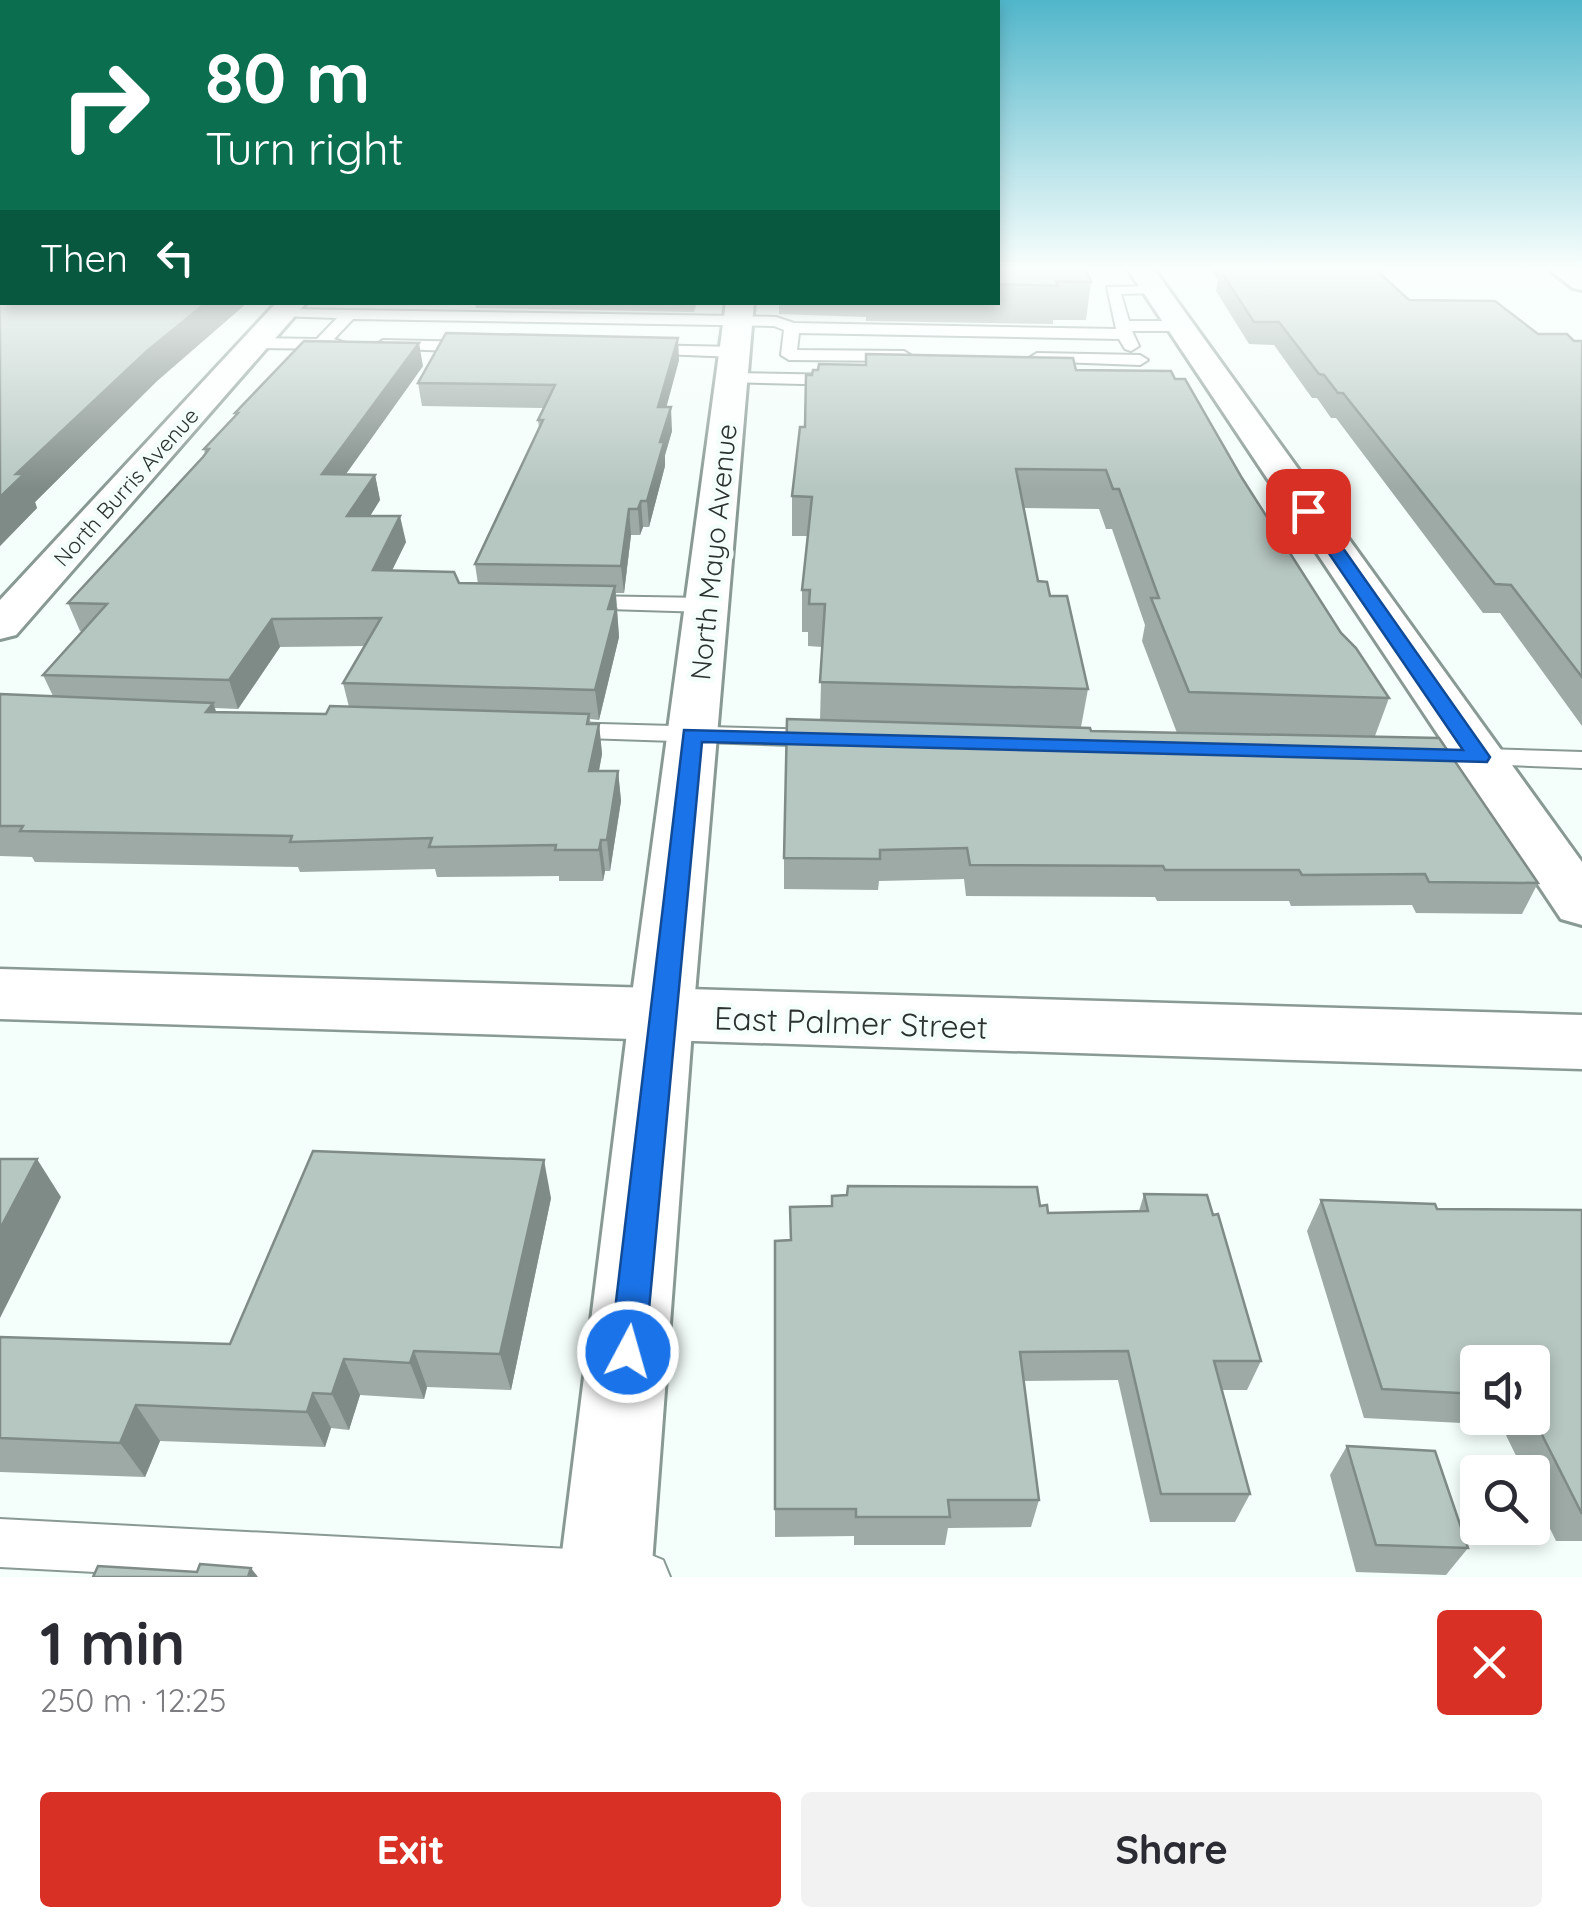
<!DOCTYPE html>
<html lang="en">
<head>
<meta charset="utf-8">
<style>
	:root { --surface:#fff; --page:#f2f2f3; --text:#2b2b33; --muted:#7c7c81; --accent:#d93025 }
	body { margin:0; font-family:Quicksand,sans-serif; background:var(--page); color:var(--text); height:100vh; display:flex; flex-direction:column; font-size:38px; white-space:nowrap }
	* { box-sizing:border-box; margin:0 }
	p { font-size:32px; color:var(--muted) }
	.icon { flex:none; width:55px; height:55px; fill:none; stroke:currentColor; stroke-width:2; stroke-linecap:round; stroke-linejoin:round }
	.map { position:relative; height:1577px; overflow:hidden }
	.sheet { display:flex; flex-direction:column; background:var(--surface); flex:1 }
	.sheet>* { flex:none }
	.top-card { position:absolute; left:0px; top:0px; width:1000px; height:305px; box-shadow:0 5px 15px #0003; background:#0b6e4f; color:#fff; overflow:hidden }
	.controls { position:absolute; left:1460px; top:1345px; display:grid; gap:20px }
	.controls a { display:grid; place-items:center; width:90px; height:90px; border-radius:10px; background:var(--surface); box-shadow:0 5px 15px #0003; font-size:50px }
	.pin { position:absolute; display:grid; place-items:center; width:85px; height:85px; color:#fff; margin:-42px; border-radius:20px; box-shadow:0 5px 15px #0006 }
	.me { position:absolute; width:110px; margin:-55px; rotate:6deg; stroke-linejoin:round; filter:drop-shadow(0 0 8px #0008) }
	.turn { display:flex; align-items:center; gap:35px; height:210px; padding:0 40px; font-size:45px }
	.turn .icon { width:130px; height:130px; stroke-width:2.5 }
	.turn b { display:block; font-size:70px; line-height:85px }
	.then { display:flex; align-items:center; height:95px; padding:0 40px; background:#0003; gap:20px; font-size:38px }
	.round { display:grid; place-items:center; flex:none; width:105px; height:105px; border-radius:10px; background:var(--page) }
	.headline { display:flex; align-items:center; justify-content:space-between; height:170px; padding:0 40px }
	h1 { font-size:60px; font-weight:800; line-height:75px }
	.button { display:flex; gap:20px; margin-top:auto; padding:20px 40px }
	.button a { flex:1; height:115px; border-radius:10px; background:var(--accent); color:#fff; font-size:40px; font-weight:800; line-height:115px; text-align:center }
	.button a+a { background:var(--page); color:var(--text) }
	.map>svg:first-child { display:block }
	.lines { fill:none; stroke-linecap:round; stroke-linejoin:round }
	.service-casing { stroke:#899994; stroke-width:4 }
	.minor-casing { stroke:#899994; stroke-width:6 }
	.secondary-casing { stroke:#899994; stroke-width:5 }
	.service { fill:#fff; fill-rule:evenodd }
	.minor { fill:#fff; fill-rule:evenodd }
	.secondary { fill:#fff; fill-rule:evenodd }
	.wall { fill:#9daaa6; fill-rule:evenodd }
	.shaded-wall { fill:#7f8b87 }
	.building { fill:#b6c6c1; stroke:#7f8b87; stroke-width:2.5 }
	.route { fill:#1a73e8; stroke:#114b97; stroke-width:2.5 }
	.labels { text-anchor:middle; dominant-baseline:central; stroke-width:9; stroke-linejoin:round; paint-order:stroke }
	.far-street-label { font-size:22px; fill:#2b3130; stroke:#f4fefb }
	.street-label { font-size:28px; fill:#2b3130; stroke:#f4fefb }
	.near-street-label { font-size:32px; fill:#2b3130; stroke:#f4fefb }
</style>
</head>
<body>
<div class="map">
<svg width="1582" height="1577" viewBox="0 0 1582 1577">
	<rect width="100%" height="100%" fill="#f4fefb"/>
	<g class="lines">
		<defs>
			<g id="service">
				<path d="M 1155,286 L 1160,287 L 1160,293 L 1121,294 L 1129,321 L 1180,321 L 1188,326 L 1180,331 L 1132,331 L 1139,346 L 1131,351 L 1125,349 L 1119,339 L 799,333 L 797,350 L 904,351 L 912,356 L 904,361 L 789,360 L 781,355 L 784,330 L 774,326 L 353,319 L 334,339 L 348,344 L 340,349 L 257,348 L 249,343 L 257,338 L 317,339 L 337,318 L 279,316 L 279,310 L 284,309 L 739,316 L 776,317 L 794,323 L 1116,329 L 1107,287 Z"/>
				<path d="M 383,340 L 475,342 L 483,347 L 475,352 L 377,348 L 375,345 Z"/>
				<path d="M 643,345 L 735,347 L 743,352 L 735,357 L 637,353 L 635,350 Z"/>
				<path d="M 1037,353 L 1140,355 L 1148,360 L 1140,365 L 1031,361 L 1029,358 Z"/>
				<path d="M 732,373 L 844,375 L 852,380 L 844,385 L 726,382 L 726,374 Z"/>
				<path d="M 583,596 L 706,598 L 717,605 L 706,612 L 575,608 L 572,603 L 575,598 Z"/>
				<path d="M 564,723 L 821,730 L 834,738 L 821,746 L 555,737 L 551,731 L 555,725 Z"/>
				<path d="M 1414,747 L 1582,752 L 1582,768 L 1405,761 L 1401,755 L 1405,749 Z"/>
				<path d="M 0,1519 L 646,1553 L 663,1560 L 670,1577 L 191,1577 L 0,1567 Z"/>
			</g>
			<g id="minor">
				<path d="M 1127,268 L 1153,268 L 1582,862 L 1582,925 L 1561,919 Z"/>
				<path d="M 1547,268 L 1582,270 L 1582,290 L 1573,288 Z"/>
				<path d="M 277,302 L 307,302 L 16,635 L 0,639 L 0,600 Z"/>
				<path d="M 726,302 L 754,302 L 693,1017 L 651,1577 L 559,1577 L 629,1017 Z"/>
			</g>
			<path id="secondary" d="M 0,969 L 1582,1015 L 1582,1069 L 0,1019 Z"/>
		</defs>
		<use href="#service" class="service-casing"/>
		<use href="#minor" class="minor-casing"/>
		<use href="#secondary" class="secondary-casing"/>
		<use href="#service" class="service"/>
		<use href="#minor" class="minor"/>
		<use href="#secondary" class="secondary"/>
	</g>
	<g class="wall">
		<path d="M 0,268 L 2,268 L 2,302 L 248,302 L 157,381 L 35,502 L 37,508 L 0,546 Z"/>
		<path d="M 998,268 L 1091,282 L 1086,320 L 1053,320 L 1053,324 L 866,321 L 866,317 L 779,314 L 779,302 L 998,302 Z"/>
		<path d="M 1209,268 L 1374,268 L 1409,300 L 1538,334 L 1582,341 L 1582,726 L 1500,613 L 1483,613 L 1336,418 L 1331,418 L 1317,398 L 1312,398 L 1274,345 L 1249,344 L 1216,291 L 1218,280 Z"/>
		<path d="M 475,302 L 697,302 L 694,312 L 476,308 Z"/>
		<path d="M 679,360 L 666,407 L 672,431 L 665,455 L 665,466 L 649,527 L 643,527 L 640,535 L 631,535 L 624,593 L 616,593 L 619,637 L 599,720 L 590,719 L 591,724 L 599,724 L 602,754 L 599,771 L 618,771 L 621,801 L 610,871 L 605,871 L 603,881 L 559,881 L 559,876 L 437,877 L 435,869 L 300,872 L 298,867 L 35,862 L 32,857 L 0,856 L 0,694 L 53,696 L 43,675 L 83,631 L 80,631 L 68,603 L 205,454 L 204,449 L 236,416 L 235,413 L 423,366 L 346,474 L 375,475 L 380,500 L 370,516 L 406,542 L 392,570 L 459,583 L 478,584 L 475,564 L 539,428 L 538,420 L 544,408 L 422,406 L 418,383 ZM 365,646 L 343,683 L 349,707 L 326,714 L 216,713 L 215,708 L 238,709 L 280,647 Z"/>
		<path d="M 1076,370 L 1242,478 L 1341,633 L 1389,698 L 1375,736 L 1538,883 L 1522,914 L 1416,913 L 1412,905 L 1291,906 L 1289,901 L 1157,901 L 1155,897 L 966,896 L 964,879 L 879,881 L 878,890 L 784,889 L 784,858 L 820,720 L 822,647 L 808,646 L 808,632 L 802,632 L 802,590 L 807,536 L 792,536 L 792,496 L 805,427 L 812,375 ZM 1024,508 L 1099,509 L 1106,529 L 1112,529 L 1145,625 L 1142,641 L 1177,733 L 1091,731 L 1081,727 L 1088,689 L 1050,596 L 1038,581 Z"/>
		<path d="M 1144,1194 L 1213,1215 L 1261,1361 L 1247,1390 L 1222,1390 L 1250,1494 L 1235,1522 L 1150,1522 L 1118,1380 L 1024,1381 L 1039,1500 L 1031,1527 L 948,1528 L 945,1545 L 854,1545 L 854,1536 L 775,1537 L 775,1509 L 831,1206 L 832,1196 L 1040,1206 L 1048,1213 L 1139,1211 Z"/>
		<path d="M 551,1198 L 511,1390 L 427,1387 L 424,1399 L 360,1395 L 349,1430 L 331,1428 L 325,1447 L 160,1441 L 145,1477 L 0,1472 L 0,1337 L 230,1344 Z"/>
		<path d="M 1321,1200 L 1437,1209 L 1582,1210 L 1582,1541 L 1556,1541 L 1532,1491 L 1532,1472 L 1524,1472 L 1501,1425 L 1364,1418 L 1307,1231 ZM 1478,1362 L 1532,1362 L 1532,1418 L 1478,1418 Z"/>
		<path d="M 1347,1446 L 1468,1548 L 1446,1575 L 1356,1572 L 1330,1475 Z"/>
	</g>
	<g class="shaded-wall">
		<path d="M 207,302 L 248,302 L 157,381 L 35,502 L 37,508 L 0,546 L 0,497 L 16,474 L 147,351 Z"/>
		<path d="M 678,338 L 679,360 L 660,431 L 658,407 Z"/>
		<path d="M 419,343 L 423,366 L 328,499 L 322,474 Z"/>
		<path d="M 671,407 L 672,431 L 665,455 L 665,466 L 649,527 L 647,501 L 660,442 Z"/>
		<path d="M 375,475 L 380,500 L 354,542 L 347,516 Z"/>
		<path d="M 641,501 L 643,527 L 640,535 L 638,509 Z"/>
		<path d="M 629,509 L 631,535 L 624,593 L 621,566 Z"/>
		<path d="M 400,516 L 406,542 L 379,597 L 373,570 Z"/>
		<path d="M 615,586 L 619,637 L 599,720 L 595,690 L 608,609 Z"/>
		<path d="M 272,619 L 280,647 L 238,709 L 229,680 Z"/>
		<path d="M 213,703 L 223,732 L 206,712 Z"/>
		<path d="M 599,724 L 602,754 L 593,801 L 589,771 Z"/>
		<path d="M 618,771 L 621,801 L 610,871 L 607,840 Z"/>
		<path d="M 601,840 L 605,871 L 603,881 L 599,850 Z"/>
		<path d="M 37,1159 L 61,1197 L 0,1318 L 0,1229 Z"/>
		<path d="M 544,1160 L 551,1198 L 511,1390 L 500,1354 Z"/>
		<path d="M 414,1351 L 427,1387 L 424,1399 L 410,1363 Z"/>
		<path d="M 344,1359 L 360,1395 L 349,1430 L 332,1394 Z"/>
		<path d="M 313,1393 L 331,1428 L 325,1447 L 307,1412 Z"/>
		<path d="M 136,1405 L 160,1441 L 145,1477 L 120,1443 Z"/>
		<path d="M 251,1568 L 258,1577 L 248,1577 Z"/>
	</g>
	<g class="building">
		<path d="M 998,268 L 1086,268 L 1091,282 L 1056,281 L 1058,286 L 998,284 Z"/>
		<path d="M 1230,268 L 1374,268 L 1409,300 L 1495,301 L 1538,334 L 1567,334 L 1574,341 L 1582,341 L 1582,677 L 1511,585 L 1495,584 L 1343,393 L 1338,393 L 1324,375 L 1319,374 L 1279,322 L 1254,322 L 1220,270 L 1232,271 Z"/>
		<path d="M 0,291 L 2,291 L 2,302 L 207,302 L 147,351 L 16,474 L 24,474 L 0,497 Z"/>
		<path d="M 446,333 L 678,338 L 658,407 L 671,407 L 660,442 L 664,442 L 647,501 L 641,501 L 638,509 L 629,509 L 621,566 L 475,564 L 543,420 L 538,420 L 555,385 L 418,383 Z"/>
		<path d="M 304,341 L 419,343 L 322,474 L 375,475 L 347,516 L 400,516 L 373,570 L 454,572 L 459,583 L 615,586 L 608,609 L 616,609 L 595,690 L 343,683 L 381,618 L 272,619 L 229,680 L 43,675 L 107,604 L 68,603 L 203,457 L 209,449 L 204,449 L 238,413 L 235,413 Z"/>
		<path d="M 866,354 L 1073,358 L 1076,370 L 1171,371 L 1175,379 L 1185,379 L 1242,478 L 1341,633 L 1356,648 L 1389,698 L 1189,692 L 1151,598 L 1159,598 L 1119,489 L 1113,489 L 1106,470 L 1016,469 L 1038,581 L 1047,582 L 1050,596 L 1067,596 L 1088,689 L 820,682 L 825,604 L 809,604 L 810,590 L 802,590 L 812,497 L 792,496 L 800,427 L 805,427 L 806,375 L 812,375 L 813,370 L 818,370 L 819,364 L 866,365 Z"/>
		<path d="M 0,694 L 213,703 L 206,712 L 326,714 L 330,706 L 589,714 L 587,724 L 599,724 L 589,771 L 618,771 L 607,840 L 601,840 L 599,850 L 555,850 L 556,845 L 429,847 L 432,838 L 290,842 L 292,836 L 20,831 L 23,826 L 0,826 Z"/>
		<path d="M 787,719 L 1090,728 L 1091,731 L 1439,738 L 1538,883 L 1429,882 L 1425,874 L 1302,875 L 1299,870 L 1165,870 L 1163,866 L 970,865 L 967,848 L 880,850 L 880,859 L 784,858 Z"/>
		<path d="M 313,1151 L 544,1160 L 500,1354 L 414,1351 L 410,1363 L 344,1359 L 332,1394 L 313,1393 L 307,1412 L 136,1405 L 120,1443 L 0,1438 L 0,1337 L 230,1344 Z"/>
		<path d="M 0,1159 L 37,1159 L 0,1229 Z"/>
		<path d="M 848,1186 L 1037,1187 L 1040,1206 L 1047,1205 L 1048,1213 L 1148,1211 L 1144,1194 L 1207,1195 L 1213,1215 L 1218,1214 L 1261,1361 L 1214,1361 L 1250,1494 L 1161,1494 L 1128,1351 L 1020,1352 L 1039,1500 L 948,1500 L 950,1517 L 856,1517 L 856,1509 L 775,1509 L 775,1241 L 791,1240 L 790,1207 L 832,1206 L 832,1196 L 847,1195 Z"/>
		<path d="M 1321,1200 L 1435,1204 L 1437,1209 L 1582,1210 L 1582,1514 L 1532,1415 L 1532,1362 L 1478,1362 L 1478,1394 L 1382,1389 Z"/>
		<path d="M 1347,1446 L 1435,1451 L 1468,1548 L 1376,1545 Z"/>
		<path d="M 200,1564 L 251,1568 L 248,1577 L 93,1577 L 98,1566 L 197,1572 Z"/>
	</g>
	<linearGradient id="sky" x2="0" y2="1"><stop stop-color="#51b6ca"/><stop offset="0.55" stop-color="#fafffd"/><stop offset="1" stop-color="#fafffd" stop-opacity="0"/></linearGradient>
	<rect width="1582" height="489" fill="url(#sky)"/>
	<path class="route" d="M 1302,507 L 1314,507 L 1490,757 L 1487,762 L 702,742 L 645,1352 L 640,1364 L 628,1369 L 615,1364 L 610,1352 L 684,730 L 1463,750 L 1300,511 Z"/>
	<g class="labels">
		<g class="far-street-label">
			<text transform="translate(126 487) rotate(-48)">North Burris Avenue</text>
		</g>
		<g class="street-label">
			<text transform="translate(713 552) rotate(-84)">North Mayo Avenue</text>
		</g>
		<g class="near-street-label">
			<text transform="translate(851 1022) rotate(2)">East Palmer Street</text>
		</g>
	</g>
</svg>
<div class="controls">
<a><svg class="icon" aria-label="sound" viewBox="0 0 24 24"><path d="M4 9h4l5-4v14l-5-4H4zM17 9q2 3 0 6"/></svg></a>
<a><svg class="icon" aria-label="search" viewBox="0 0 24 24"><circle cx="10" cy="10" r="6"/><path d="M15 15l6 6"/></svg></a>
</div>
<div class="pin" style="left:1308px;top:511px;background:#d93025"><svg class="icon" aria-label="arrive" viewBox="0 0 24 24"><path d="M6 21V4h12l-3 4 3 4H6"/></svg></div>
<svg class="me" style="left:628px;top:1352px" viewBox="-20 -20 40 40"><circle r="17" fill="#1a73e8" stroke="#fff" stroke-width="3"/><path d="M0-11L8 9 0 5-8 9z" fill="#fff"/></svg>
<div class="top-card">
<div class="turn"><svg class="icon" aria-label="right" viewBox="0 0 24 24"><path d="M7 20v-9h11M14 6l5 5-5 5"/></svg><div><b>80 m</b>Turn right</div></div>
<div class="then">Then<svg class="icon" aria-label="left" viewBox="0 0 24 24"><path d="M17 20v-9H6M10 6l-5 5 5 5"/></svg></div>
</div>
</div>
<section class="sheet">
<div class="headline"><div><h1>1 min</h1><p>250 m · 12:25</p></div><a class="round" style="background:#d93025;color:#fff"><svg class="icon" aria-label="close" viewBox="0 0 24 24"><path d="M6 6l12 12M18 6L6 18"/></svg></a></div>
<div class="button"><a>Exit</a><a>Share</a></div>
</section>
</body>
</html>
